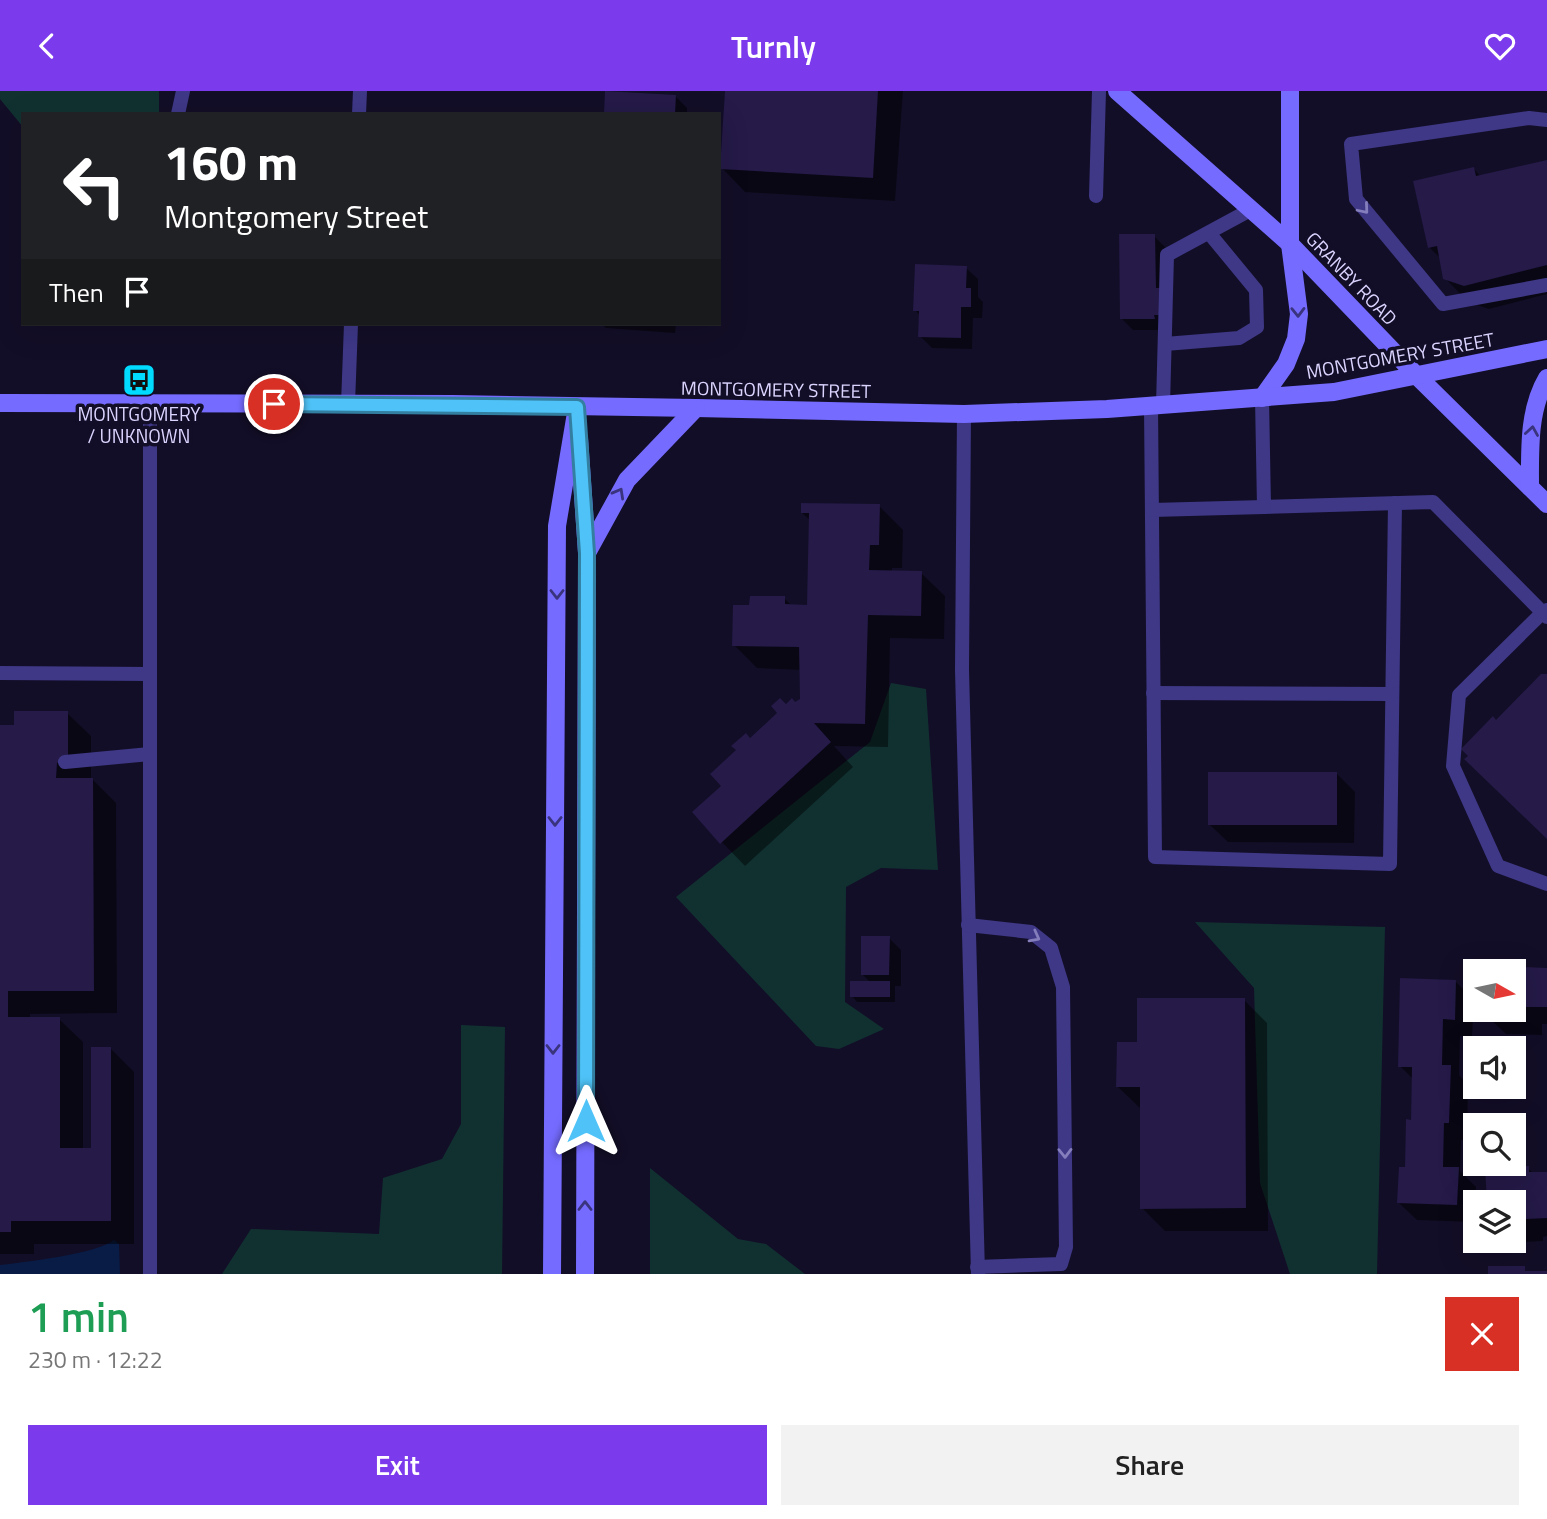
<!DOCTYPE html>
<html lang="en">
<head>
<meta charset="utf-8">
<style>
	:root { --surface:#fff; --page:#f2f2f2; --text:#222; --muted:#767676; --accent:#7c3aed }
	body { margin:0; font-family:"Titillium Web",sans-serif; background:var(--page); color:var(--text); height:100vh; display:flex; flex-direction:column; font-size:26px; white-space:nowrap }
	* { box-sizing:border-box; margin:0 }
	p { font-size:23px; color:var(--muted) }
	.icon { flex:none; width:38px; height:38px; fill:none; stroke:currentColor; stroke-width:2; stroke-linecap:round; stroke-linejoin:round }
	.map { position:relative; height:1183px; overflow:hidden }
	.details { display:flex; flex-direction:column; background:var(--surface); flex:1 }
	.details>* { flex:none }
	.banner { position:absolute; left:21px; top:21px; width:700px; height:214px; border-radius:0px; box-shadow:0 7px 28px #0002; background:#202124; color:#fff; overflow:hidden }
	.needle { width:46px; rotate:99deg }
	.controls { position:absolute; left:1463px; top:868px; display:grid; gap:14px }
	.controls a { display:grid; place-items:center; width:63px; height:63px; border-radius:0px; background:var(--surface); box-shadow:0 7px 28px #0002; font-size:35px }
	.pin { position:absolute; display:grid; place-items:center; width:60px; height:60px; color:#fff; margin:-30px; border:4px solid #fff; border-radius:50%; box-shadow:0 2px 7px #0007 }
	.me { position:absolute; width:77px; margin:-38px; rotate:0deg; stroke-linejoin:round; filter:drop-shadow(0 0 5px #0008) }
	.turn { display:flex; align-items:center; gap:24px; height:147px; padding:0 28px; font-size:32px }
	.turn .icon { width:91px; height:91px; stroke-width:2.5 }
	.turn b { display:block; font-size:49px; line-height:60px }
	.then { display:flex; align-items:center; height:66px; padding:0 28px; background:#0003; gap:14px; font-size:26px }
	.round { display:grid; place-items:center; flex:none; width:74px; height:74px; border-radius:0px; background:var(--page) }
	.headline { display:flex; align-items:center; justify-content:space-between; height:119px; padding:0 28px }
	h1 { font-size:42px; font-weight:600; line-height:52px; color:#1e9e55 }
	.primary-button { display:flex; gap:14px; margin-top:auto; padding:14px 28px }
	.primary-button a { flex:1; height:80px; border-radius:0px; background:var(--accent); color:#fff; font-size:28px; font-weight:600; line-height:80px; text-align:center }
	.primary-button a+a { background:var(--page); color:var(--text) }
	header { display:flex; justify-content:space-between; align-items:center; height:91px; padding:0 28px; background:var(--accent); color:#fff; font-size:32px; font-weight:600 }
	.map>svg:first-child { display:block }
	.green { fill:#113131 }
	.water { fill:#081c46 }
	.shadow { fill:#0007 }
	.building { fill:#251a48 }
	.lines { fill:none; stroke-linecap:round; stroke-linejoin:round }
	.lane { stroke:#3e3887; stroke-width:14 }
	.secondary { stroke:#756bff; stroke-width:18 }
	.oneway { stroke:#857ebd }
	.oneway2 { stroke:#3a337d }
	.route-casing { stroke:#337fa1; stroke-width:18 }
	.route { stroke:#4fc3f7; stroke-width:12 }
	.labels { text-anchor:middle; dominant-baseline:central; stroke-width:7; stroke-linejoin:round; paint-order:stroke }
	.street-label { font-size:19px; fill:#dbd4ff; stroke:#130e27 }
	.poi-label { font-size:19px; fill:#dbd4ff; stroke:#130e27 }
</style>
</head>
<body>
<header><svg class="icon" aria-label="back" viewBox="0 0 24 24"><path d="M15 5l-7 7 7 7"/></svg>Turnly<svg class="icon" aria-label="heart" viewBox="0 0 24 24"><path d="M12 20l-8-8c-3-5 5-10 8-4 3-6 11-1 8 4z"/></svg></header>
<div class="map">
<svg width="1547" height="1183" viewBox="0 0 1547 1183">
	<rect width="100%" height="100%" fill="#130e27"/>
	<g class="green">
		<path d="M 0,0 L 159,0 L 159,23 L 23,23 L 23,36 L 0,8 Z"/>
		<path d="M 891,592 L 926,598 L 938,779 L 881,777 L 846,796 L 845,911 L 884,938 L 839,958 L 816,955 L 676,806 L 870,651 Z"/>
		<path d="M 1195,831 L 1385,836 L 1377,1183 L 1290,1183 L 1260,1092 L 1254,897 Z"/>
		<path d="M 461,934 L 505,936 L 502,1183 L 222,1183 L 251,1138 L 379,1143 L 383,1087 L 442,1068 L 461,1033 Z"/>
		<path d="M 650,1077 L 738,1148 L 766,1153 L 805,1183 L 650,1183 Z"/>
	</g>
	<path class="water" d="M 114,1149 L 119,1153 L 120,1183 L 0,1183 L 0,1174 C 25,1171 96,1163 114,1149 Z"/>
	<g class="shadow">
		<path d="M 727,0 L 903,0 L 895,110 L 745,101 L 722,77 Z"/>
		<path d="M 675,5 L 687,17 L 687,23 L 605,23 Z"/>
		<path d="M 1547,71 L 1547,203 L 1489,218 L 1468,211 L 1445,187 L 1441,168 L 1430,157 L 1474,78 L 1481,86 Z"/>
		<path d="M 1154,145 L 1166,157 L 1172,211 L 1172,236 L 1165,236 L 1166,239 L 1133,239 L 1121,227 Z"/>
		<path d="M 966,177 L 978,188 L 978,206 L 983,211 L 982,227 L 973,227 L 972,258 L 932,257 L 920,245 L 921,226 L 915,219 Z"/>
		<path d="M 601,233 L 676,233 L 675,242 L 606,237 Z"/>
		<path d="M 879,415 L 903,439 L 902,477 L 892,477 L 892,481 L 921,482 L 945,505 L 944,548 L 890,547 L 888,656 L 834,655 L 853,676 L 745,775 L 694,722 L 723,695 L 751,649 L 802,608 L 801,579 L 757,577 L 734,554 L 751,516 L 784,507 L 792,515 L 808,515 L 811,430 L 802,422 Z"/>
		<path d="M 67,622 L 91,645 L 91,689 L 93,689 L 116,712 L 117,922 L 30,923 L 30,928 L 59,928 L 83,951 L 83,1059 L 92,1059 L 111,958 L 134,981 L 134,1153 L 34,1153 L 34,1163 L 0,1163 L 0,635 L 16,635 Z"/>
		<path d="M 1337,683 L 1355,701 L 1354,752 L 1228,751 L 1210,734 Z"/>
		<path d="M 889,847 L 901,859 L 901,895 L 895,895 L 895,911 L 857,911 L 852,905 L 871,892 L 862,883 Z"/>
		<path d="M 1489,872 L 1523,873 L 1529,878 L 1547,878 L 1547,933 L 1542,933 L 1542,944 L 1506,943 L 1488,926 L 1488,919 L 1514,919 L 1514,880 L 1489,880 Z"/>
		<path d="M 1456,891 L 1474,909 L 1472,946 L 1460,945 L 1459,984 L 1468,994 L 1467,1049 L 1461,1049 L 1460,1080 L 1476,1096 L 1474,1131 L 1417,1129 L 1399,1112 L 1406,1078 L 1412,1031 L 1414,989 L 1400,975 Z"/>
		<path d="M 1244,909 L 1267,932 L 1268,1140 L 1165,1140 L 1142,1117 L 1142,1019 L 1118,996 Z"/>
		<path d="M 1528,1077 L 1534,1083 L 1547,1083 L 1547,1145 L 1543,1146 L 1543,1150 L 1508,1152 L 1506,1150 L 1514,1150 L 1514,1111 L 1489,1111 L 1487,1079 Z"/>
	</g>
	<g class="building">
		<path d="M 605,0 L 676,4 L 675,23 L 604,23 Z"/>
		<path d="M 725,0 L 878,0 L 873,87 L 720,78 Z"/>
		<path d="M 1547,69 L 1547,174 L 1464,195 L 1443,188 L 1437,155 L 1428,157 L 1413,90 L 1474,76 L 1476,85 Z"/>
		<path d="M 1119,143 L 1155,143 L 1156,197 L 1161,197 L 1161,224 L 1154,224 L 1155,228 L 1120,228 Z"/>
		<path d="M 915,173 L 967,175 L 966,197 L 971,197 L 971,216 L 961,216 L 961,247 L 918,246 L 919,220 L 913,220 Z"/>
		<path d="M 801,412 L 880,413 L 879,454 L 870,454 L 869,479 L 922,480 L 921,525 L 868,524 L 865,633 L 814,632 L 831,651 L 720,753 L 692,721 L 721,695 L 710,683 L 736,659 L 731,655 L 746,642 L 750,647 L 777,622 L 771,615 L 780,607 L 786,613 L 792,607 L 795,611 L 800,608 L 799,556 L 732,555 L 733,514 L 749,514 L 750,505 L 785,505 L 785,513 L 807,514 L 809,422 L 801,422 Z"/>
		<path d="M 1541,583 L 1547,583 L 1547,748 L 1464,668 L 1468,665 L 1461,658 L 1493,625 L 1496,629 Z"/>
		<path d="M 14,620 L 68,620 L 68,665 L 57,672 L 56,687 L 93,687 L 94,900 L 8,900 L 8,926 L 60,926 L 60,1057 L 91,1057 L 91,956 L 111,956 L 111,1130 L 11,1130 L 11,1141 L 0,1141 L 0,634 L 14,634 Z"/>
		<rect x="1208" y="681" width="129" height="53"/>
		<path d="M 861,845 L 890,845 L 889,884 L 861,884 Z"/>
		<path d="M 1487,870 L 1524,871 L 1524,876 L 1547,877 L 1547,916 L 1525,916 L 1525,927 L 1486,926 L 1487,919 L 1514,919 L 1514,880 L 1487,880 Z"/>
		<path d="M 1400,887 L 1456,889 L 1455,929 L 1443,928 L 1442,974 L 1451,974 L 1449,1032 L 1444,1032 L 1443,1076 L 1459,1076 L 1457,1114 L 1397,1112 L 1399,1076 L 1405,1076 L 1406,1028 L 1411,1029 L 1412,976 L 1398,976 Z"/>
		<rect x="850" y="890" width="40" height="16"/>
		<path d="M 1137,907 L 1245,907 L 1246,1117 L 1140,1118 L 1140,996 L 1116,996 L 1117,951 L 1137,951 Z"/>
		<path d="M 1529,1075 L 1529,1081 L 1547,1081 L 1547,1127 L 1526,1128 L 1526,1133 L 1514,1134 L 1514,1111 L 1487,1111 L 1485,1077 Z"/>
		<path d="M 1488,1175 L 1525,1175 L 1525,1180 L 1547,1180 L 1547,1183 L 1488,1183 Z"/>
	</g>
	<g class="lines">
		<g class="lane">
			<path d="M 178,23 L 183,0"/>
			<path d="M 359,23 L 360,0"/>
			<path d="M 1547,29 L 1529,27 L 1351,53 L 1356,108 L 1443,213 L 1547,194"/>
			<path d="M 1096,105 L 1099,0"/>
			<path d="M 1165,253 L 1239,247 L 1257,236 L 1256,199 L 1209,142"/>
			<path d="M 1262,307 L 1264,416 L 1433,411 L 1547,526"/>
			<path d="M 348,313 L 351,233"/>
			<path d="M 1163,314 L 1167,164 L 1252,118"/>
			<path d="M 1151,315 L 1155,766 L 1390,773 L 1395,412"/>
			<path d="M 964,323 L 962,579 L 978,1183"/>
			<path d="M 1152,419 L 1264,416"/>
			<path d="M 1547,519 L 1542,522 L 1459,604 L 1453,675 L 1498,775 L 1547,793"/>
			<path d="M 0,582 L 150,583"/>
			<path d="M 1153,602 L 1392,603"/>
			<path d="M 65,671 L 150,663"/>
			<path d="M 968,834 L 1031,841 L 1051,857 L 1063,896 L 1066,1156 L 1061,1173 L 977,1176"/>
			<path d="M 150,1183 L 150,313"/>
		</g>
		<g class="secondary">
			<path d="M 1117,0 L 1290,153 L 1416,284 L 1547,413"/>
			<path d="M 1262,307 L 1286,273 L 1296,248 L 1299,223 L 1290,153 L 1290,0"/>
			<path d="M 0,312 L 453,313 L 696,317 L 964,323 L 1107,318 L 1334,301 L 1547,258"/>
			<path d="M 579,347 L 587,462 L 585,1183"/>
			<path d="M 1530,396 C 1530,360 1528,319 1547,287"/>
			<path d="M 587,462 L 627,389 L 696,317"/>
			<path d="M 552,1183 L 557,435 L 577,316"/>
		</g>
	</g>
	<defs><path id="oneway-chevron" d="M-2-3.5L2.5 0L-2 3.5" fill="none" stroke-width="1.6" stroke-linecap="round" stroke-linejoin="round" transform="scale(1.75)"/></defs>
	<g class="oneway">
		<use href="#oneway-chevron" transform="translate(1364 118) rotate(50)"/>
		<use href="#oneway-chevron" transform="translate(1035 846) rotate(28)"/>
		<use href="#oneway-chevron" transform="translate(1065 1062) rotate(89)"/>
	</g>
	<g class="oneway2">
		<use href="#oneway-chevron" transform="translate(1298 221) rotate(89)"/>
		<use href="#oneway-chevron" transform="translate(1532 340) rotate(-81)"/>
		<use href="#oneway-chevron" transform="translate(619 402) rotate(-61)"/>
		<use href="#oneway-chevron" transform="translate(557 503) rotate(90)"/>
		<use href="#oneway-chevron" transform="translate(555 730) rotate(90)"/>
		<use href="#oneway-chevron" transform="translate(553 958) rotate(90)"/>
		<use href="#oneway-chevron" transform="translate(585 1115) rotate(-90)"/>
	</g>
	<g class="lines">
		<defs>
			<path id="route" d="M 274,313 L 577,316 L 587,462 L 586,1030"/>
		</defs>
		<use href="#route" class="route-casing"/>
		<use href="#route" class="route"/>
	</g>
	<defs>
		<symbol id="bus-square" viewBox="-11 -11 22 22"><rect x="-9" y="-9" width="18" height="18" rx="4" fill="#00dbff" stroke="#130e27"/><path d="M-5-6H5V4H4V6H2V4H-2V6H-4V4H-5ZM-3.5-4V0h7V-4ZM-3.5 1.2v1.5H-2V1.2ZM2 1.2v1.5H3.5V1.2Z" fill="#111"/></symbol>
	</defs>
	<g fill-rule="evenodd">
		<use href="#bus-square" x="120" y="270" width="38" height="38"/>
	</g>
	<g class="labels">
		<g class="street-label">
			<text transform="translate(1352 187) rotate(46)">GRANBY ROAD</text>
			<text transform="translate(1400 264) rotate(-10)">MONTGOMERY STREET</text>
			<text transform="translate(776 298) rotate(1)">MONTGOMERY STREET</text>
		</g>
		<g class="poi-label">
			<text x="139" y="322">MONTGOMERY<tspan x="139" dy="22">/ UNKNOWN</tspan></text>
		</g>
	</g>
</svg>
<div class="controls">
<a><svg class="needle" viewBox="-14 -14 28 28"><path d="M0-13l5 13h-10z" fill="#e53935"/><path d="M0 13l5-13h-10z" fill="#767676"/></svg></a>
<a><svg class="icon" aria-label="sound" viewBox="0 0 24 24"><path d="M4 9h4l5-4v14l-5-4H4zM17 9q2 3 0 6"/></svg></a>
<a><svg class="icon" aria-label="search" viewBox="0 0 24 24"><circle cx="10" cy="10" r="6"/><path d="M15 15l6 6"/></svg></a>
<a><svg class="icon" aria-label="layers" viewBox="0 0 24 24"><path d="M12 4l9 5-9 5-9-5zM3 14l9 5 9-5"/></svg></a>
</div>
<div class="pin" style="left:274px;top:313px;background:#d93025"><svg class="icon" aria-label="arrive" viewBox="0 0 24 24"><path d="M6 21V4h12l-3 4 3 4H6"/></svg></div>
<svg class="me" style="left:586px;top:1030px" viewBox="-20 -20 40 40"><path d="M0-17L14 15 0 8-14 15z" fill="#4fc3f7" stroke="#fff" stroke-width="4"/></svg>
<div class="banner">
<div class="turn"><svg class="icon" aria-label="left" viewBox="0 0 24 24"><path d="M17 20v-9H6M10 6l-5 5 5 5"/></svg><div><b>160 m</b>Montgomery Street</div></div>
<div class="then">Then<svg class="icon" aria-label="arrive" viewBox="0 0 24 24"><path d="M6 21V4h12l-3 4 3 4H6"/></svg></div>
</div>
</div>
<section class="details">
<div class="headline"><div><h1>1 min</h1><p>230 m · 12:22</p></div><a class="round" style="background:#d93025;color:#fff"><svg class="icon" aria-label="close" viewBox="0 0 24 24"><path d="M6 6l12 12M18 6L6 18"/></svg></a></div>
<div class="primary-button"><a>Exit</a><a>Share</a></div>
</section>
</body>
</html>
